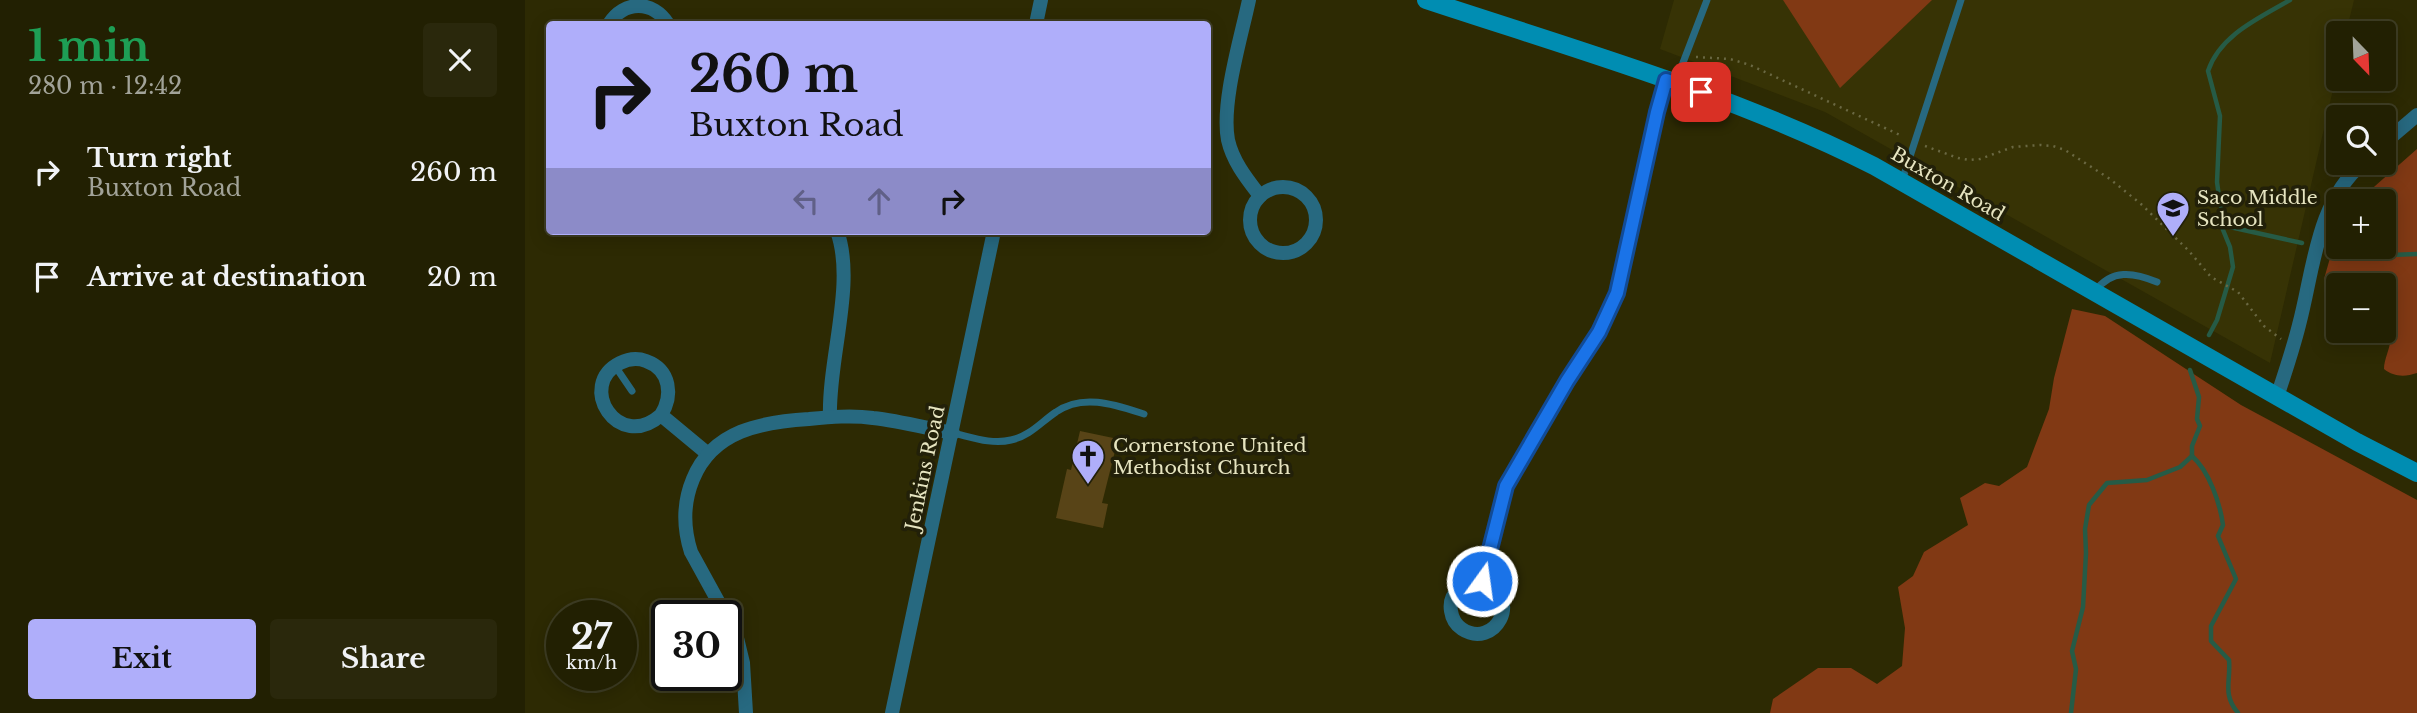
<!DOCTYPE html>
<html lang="en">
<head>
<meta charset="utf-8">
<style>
	:root { --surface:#222002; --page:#2a280c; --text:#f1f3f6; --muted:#a2a399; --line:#3f3e24; --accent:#afaefa }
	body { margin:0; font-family:"Libre Baskerville",serif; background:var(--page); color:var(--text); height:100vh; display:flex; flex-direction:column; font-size:26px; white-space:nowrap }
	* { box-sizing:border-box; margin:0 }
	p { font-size:23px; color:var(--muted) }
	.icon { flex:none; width:38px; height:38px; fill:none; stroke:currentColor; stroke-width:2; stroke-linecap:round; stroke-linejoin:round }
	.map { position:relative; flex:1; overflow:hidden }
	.details { display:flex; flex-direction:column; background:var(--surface); width:525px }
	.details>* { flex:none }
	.top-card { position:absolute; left:21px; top:21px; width:665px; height:214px; border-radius:7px; box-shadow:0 4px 18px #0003,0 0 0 2px var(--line); background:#afaefa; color:#111; overflow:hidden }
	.needle { width:46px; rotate:157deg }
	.controls { position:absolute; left:1801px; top:21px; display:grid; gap:14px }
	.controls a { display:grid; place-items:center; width:70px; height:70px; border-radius:7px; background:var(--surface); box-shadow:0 4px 18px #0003,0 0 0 2px var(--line); font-size:35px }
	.speed { position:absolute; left:21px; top:600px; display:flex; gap:14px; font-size:35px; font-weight:700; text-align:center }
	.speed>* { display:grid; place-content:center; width:91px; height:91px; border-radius:50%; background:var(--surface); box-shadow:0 4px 18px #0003,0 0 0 2px var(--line); line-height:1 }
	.speed small { font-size:18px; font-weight:400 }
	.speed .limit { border:4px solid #111; border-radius:10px; background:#fff; color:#111 }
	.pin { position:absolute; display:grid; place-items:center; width:60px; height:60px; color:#fff; margin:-30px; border-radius:14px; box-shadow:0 4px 10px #0006 }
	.me { position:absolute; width:77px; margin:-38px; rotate:14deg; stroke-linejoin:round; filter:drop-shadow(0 0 5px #0008) }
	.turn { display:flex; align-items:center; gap:24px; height:147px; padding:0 28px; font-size:32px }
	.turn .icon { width:91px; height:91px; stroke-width:2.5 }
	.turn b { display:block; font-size:49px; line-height:60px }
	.lanes { display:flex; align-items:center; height:66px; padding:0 28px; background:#0003; justify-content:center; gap:35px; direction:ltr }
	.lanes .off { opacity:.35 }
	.round { display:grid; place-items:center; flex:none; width:74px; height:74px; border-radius:7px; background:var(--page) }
	.overview { display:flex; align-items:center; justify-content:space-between; height:119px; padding:0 28px }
	h1 { font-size:42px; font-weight:800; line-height:52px; color:#1e9e55 }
	.button { display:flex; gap:14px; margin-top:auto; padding:14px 28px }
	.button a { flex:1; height:80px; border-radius:7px; background:var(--accent); color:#111; font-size:28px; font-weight:800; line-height:80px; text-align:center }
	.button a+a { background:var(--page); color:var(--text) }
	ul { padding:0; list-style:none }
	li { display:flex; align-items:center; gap:21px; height:105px; padding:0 28px }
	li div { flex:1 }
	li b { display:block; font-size:26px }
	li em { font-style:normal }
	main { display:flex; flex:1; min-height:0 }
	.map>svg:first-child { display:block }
	.built { fill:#373305 }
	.green { fill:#813914 }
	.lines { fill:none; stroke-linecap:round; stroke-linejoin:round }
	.stream { stroke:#265b46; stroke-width:4.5 }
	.building { fill:#584417 }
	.path { stroke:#6a6842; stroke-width:2.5; stroke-dasharray:2 5; stroke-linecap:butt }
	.service { stroke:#276980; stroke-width:7 }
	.minor { stroke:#276980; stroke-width:14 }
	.secondary { stroke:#008db2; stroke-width:18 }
	.route-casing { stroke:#114b97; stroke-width:18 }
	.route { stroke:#1a73e8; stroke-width:12 }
	.labels { text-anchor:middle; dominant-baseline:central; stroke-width:7; stroke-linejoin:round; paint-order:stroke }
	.street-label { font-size:19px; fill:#e6e4c0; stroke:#222009 }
	.poi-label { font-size:19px; fill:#e6e4c0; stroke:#222009; text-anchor:start }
</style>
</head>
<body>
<main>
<section class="details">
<div class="overview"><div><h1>1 min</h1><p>280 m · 12:42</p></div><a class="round"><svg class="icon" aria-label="close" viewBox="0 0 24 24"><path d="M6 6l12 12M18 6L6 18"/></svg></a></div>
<ul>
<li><svg class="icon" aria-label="right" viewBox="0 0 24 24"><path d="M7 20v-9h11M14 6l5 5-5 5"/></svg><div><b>Turn right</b><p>Buxton Road</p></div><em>260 m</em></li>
<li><svg class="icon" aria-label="arrive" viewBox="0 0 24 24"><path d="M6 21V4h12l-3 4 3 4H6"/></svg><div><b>Arrive at destination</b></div><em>20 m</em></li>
</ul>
<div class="button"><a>Exit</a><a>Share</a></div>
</section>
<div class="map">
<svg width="1892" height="713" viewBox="0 0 1892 713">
	<rect width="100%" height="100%" fill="#2d2a03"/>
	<path class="built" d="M 1149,0 L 1829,0 L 1821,33 L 1813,33 L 1813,68 L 1745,363 L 1300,112 L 1135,49 Z"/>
	<g class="green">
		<path d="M 1258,0 L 1407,0 L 1315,88 Z"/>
		<path d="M 1892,149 L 1892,373 C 1880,377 1869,377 1859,369 C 1859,354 1873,339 1859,326 L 1858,285 L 1813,285 L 1813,307 L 1807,305 L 1799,296 L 1799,279 L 1813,230 L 1813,247 L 1858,247 L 1858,201 L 1833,201 Z"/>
		<path d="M 1547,309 L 1580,316 L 1716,405 L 1892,500 L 1892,713 L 1245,713 L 1248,699 L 1293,668 L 1326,668 L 1352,684 L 1377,666 L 1380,628 L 1373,587 L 1388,576 L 1399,552 L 1443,525 L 1435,498 L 1460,483 L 1474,486 L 1502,467 L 1524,409 L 1529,378 Z"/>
	</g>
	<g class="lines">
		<g class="stream">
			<path d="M 1696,225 L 1777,243"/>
			<path d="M 1806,248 L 1865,255 L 1892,254"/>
			<path d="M 1684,335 L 1692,320 L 1708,267 L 1705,247 L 1696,225 L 1699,214 L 1695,204 L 1692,182 L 1695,116 L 1683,71 C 1695,35 1734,18 1765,0"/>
			<path d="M 1665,370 L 1674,397 L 1672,419 L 1675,426 L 1667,446 L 1667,456 C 1684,471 1695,503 1698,525 L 1693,536 L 1711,579 L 1686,626 L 1686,641 L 1704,660 C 1706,681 1697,694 1713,713"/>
			<path d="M 1546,713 L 1551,669 L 1547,651 L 1558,607 L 1561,553 L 1560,529 L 1564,505 L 1582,483 L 1622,480 L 1655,467 L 1667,456"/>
		</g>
	</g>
	<path class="building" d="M 555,431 L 593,439 L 577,503 L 583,504 L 578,528 L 531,518 L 542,469 L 546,470 Z"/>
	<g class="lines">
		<g class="path">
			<path d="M 1171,57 L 1205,59 L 1225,65 L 1377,136"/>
			<path d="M 1400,146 L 1433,158 L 1444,160 L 1455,159 L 1488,147 L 1515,145 L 1528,146 L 1540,150 L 1585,179 L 1616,204 L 1664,251 L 1686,277 L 1713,292 L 1739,326 L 1756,339"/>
		</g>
		<g class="service">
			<path d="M 1151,81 L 1182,0"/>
			<path d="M 1377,181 L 1436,0"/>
			<path d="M 1570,291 C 1587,269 1608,272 1632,282"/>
			<path d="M 90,366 L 107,391"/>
			<path d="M 428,433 C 446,437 467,445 486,440 C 505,436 516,422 531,412 C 558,393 591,405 619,414"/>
		</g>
		<g class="minor">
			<path d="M 724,0 C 716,38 696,103 703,140 C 708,162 722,179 735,196"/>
			<path d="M 84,24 C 99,0 128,0 143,24"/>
			<path d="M 511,24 L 516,0"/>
			<path d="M 1858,144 L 1892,115"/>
			<circle cx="758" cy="220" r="33"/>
			<path d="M 1752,397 C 1760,373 1768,349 1774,325 C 1789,269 1791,203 1838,163"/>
			<path d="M 136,415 C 93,453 51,385 95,363 C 103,359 113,358 121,361 C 146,370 148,396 136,415 L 183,454"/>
			<path d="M 305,417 C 303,359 331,283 312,231"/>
			<path d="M 957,581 C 1000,598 969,650 937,629 C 931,625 927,618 926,611 C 923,592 940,581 957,581 L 981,486 L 1054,361 L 1075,332 L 1092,293 L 1132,112 L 1141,80"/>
			<path d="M 221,713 L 218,663 L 211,634 L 166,552 C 158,527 158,503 168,479 C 188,430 237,422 284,419 C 305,417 327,415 348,418 C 375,421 401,428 428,433"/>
			<path d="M 367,713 L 469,231"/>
		</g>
		<path class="secondary" d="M 901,0 C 1052,50 1207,94 1349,166 L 1832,442 L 1892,473"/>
	</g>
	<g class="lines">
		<defs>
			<path id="route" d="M 957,581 L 981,486 L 1042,381 L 1074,332 L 1092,293 L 1132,112 L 1141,80 L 1176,92"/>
		</defs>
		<use href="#route" class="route-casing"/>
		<use href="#route" class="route"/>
	</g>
	<defs>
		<symbol id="school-pin" viewBox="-11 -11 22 30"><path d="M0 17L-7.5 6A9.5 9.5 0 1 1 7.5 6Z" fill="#afaefa" stroke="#222009"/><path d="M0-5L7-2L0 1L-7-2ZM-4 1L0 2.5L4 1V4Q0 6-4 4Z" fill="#111"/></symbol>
		<symbol id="church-pin" viewBox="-11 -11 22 30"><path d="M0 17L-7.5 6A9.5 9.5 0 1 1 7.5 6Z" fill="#afaefa" stroke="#222009"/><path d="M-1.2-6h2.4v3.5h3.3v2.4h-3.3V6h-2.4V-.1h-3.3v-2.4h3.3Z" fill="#111"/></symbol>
	</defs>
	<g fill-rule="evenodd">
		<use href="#school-pin" x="1629" y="189" width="38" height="52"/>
		<use href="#church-pin" x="544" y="437" width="38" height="52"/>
	</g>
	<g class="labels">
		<g class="street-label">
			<text transform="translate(1423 184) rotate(30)">Buxton Road</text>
			<text transform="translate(400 468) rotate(-78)">Jenkins Road</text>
		</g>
		<g class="poi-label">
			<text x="1672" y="197">Saco Middle<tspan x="1672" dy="22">School</tspan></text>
			<text x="588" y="445">Cornerstone United<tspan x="588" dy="22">Methodist Church</tspan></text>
		</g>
	</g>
</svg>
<div class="controls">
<a><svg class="needle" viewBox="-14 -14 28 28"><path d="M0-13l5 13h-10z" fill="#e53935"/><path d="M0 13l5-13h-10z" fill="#a2a399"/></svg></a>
<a><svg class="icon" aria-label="search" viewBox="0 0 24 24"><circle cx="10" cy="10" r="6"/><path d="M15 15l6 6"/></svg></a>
<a>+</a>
<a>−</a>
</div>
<div class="speed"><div>27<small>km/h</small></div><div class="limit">30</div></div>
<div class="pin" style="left:1176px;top:92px;background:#d93025"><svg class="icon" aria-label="arrive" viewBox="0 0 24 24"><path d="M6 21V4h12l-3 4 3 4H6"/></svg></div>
<svg class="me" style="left:957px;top:581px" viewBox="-20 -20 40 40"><circle r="17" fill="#1a73e8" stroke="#fff" stroke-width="3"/><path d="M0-11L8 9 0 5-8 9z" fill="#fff"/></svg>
<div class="top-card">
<div class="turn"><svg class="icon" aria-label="right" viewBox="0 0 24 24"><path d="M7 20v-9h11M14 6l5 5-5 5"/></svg><div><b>260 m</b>Buxton Road</div></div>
<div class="lanes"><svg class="icon off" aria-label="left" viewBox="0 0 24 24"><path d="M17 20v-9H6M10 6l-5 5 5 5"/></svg><svg class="icon off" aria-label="ahead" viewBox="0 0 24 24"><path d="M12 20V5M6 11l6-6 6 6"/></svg><svg class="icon" aria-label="right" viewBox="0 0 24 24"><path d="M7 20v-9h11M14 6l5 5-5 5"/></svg></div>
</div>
</div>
</main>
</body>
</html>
